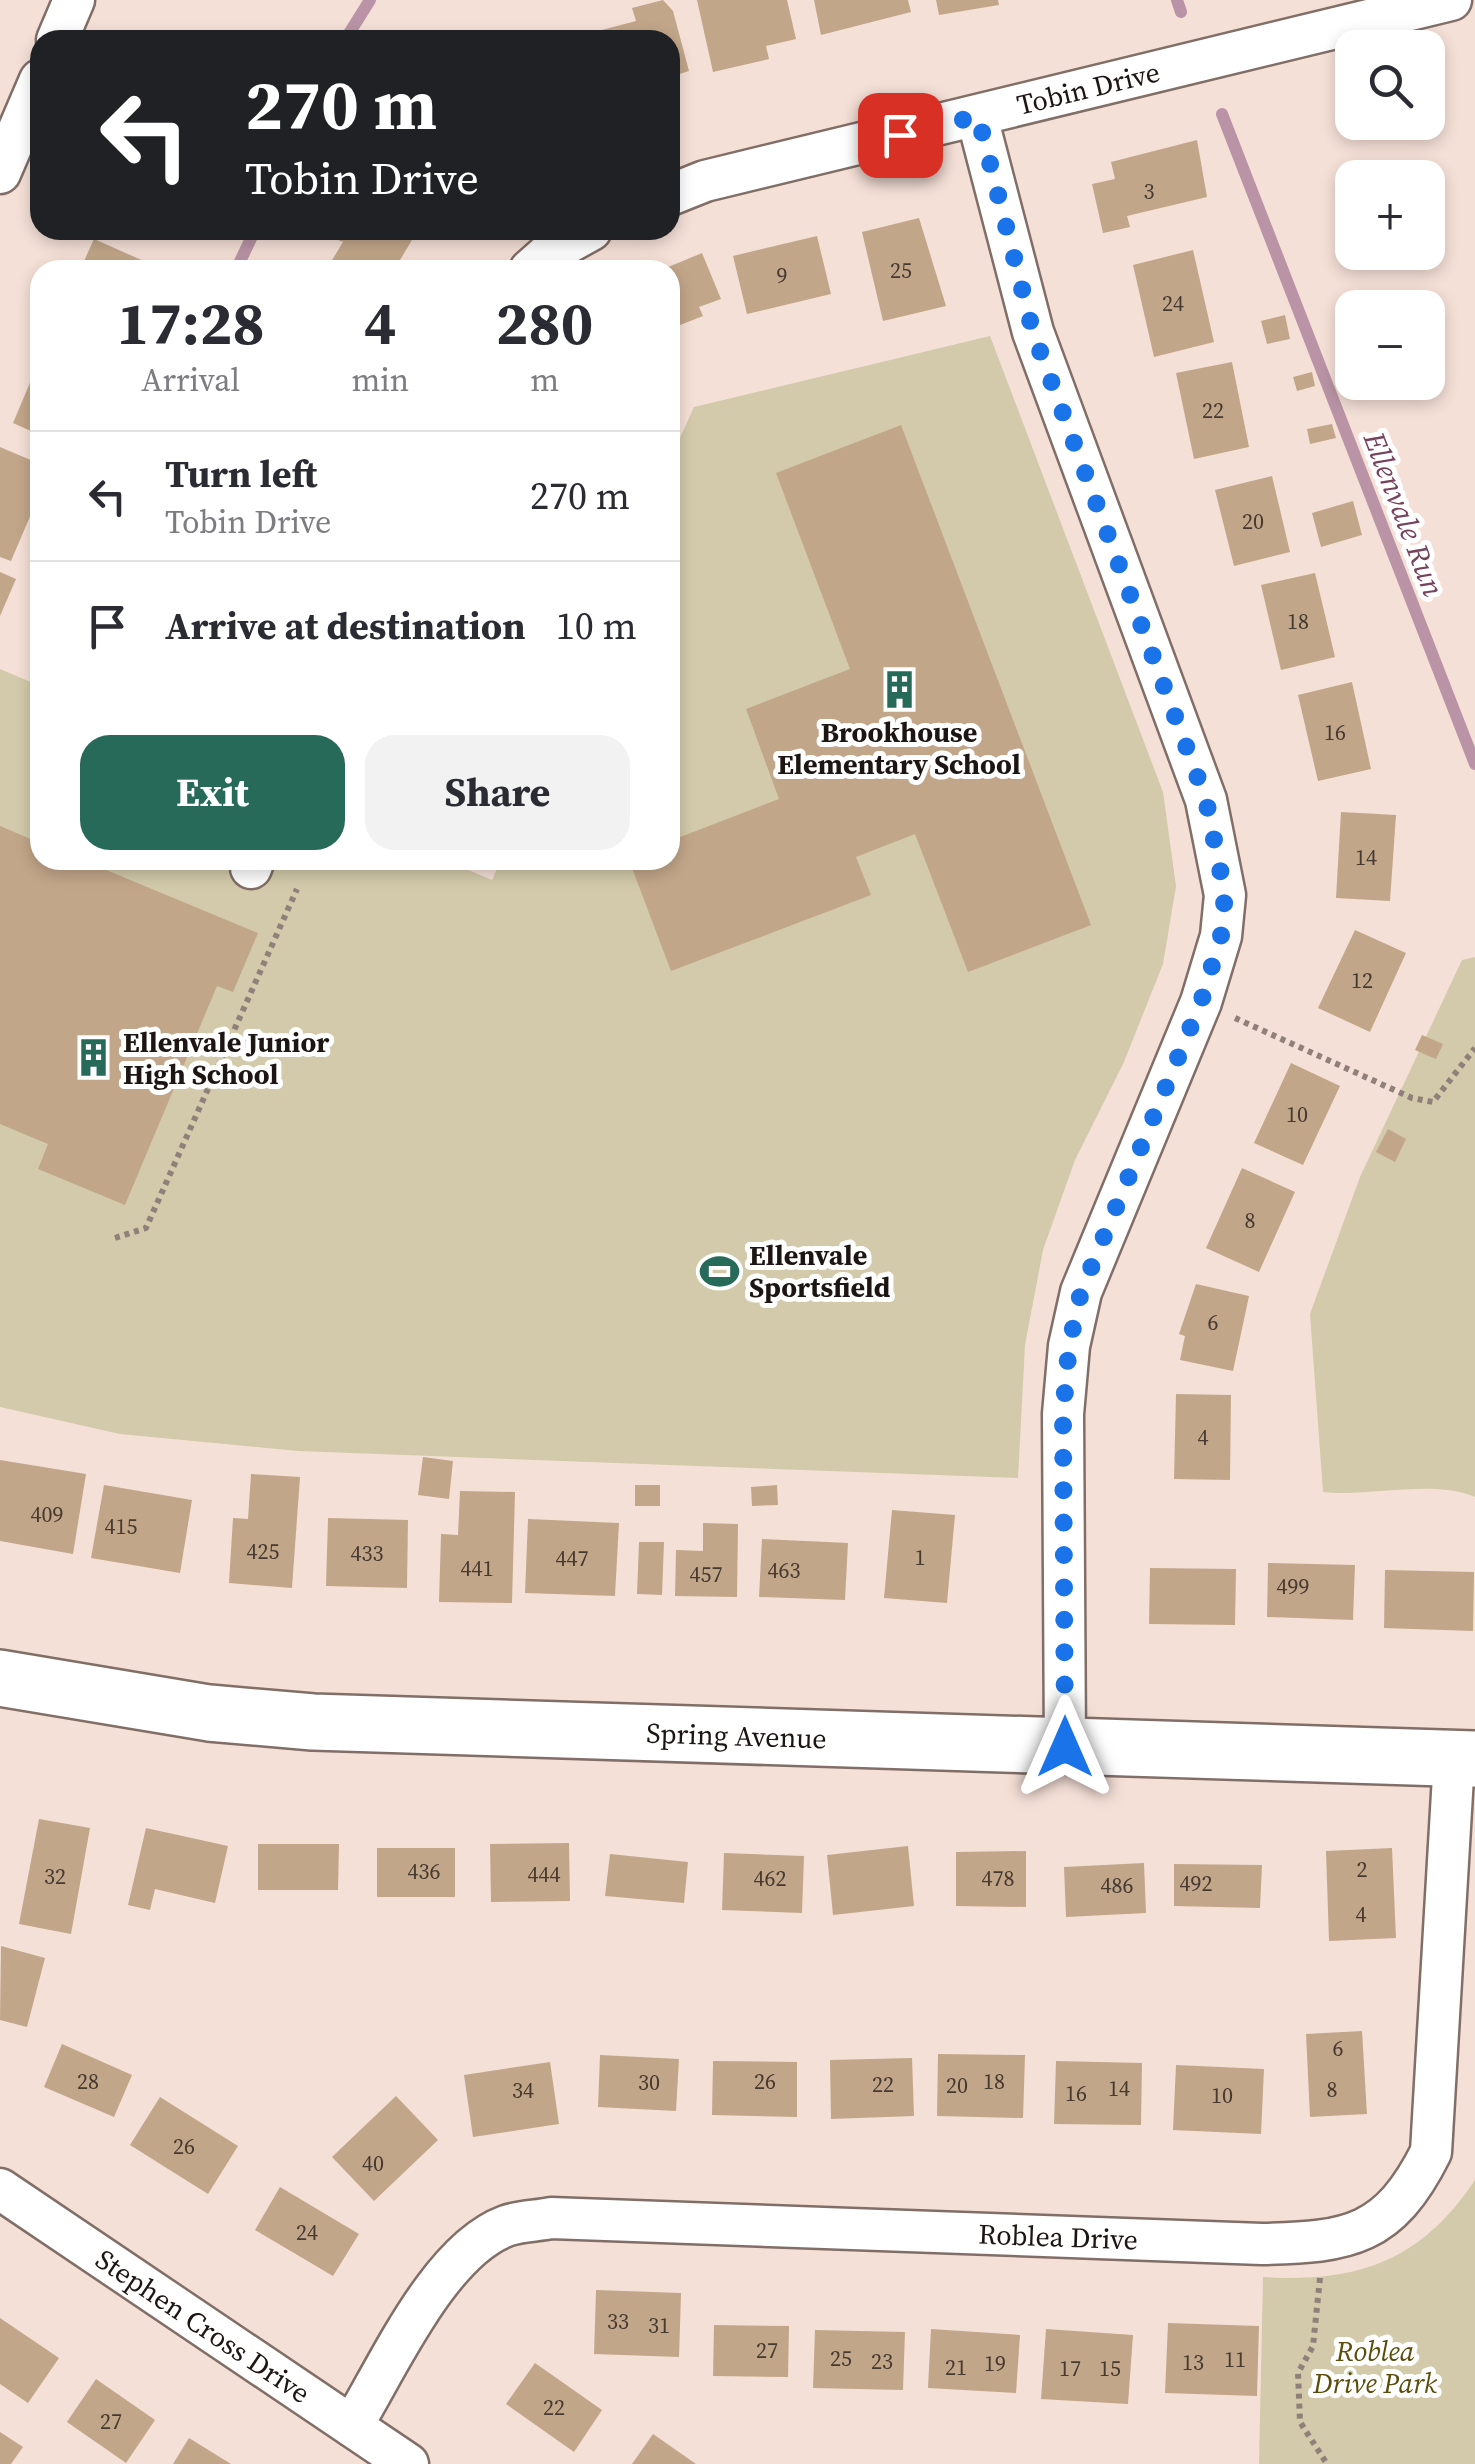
<!DOCTYPE html>
<html lang="en">
<head>
<meta charset="utf-8">
<style>
	:root { --surface:#fff; --page:#f2f2f3; --text:#2b2b33; --muted:#7c7c81; --line:#e1e1e2; --accent:#286a59 }
	body { margin:0; font-family:"Source Serif 4",serif; background:var(--page); color:var(--text); height:100vh; display:flex; flex-direction:column; font-size:38px; white-space:nowrap }
	* { box-sizing:border-box; margin:0 }
	p { font-size:32px; color:var(--muted) }
	.icon { flex:none; width:55px; height:55px; fill:none; stroke:currentColor; stroke-width:2; stroke-linecap:round; stroke-linejoin:round }
	.map { position:relative; flex:1; overflow:hidden }
	.panel { position:absolute; left:30px; top:260px; width:650px; height:610px; display:flex; flex-direction:column; background:var(--surface); border-radius:30px; box-shadow:0 5px 15px #0003 }
	.panel>* { flex:none }
	.banner { position:absolute; left:30px; top:30px; width:650px; height:210px; border-radius:30px; box-shadow:0 5px 15px #0003; background:#202124; color:#fff; overflow:hidden }
	.buttons { position:absolute; left:1335px; top:30px; display:grid; gap:20px }
	.buttons a { display:grid; place-items:center; width:110px; height:110px; border-radius:20px; background:var(--surface); box-shadow:0 5px 15px #0003; font-size:50px }
	.pin { position:absolute; display:grid; place-items:center; width:85px; height:85px; color:#fff; margin:-42px; border-radius:20px; box-shadow:0 5px 15px #0006 }
	.me { position:absolute; width:110px; margin:-55px; rotate:0deg; stroke-linejoin:round; filter:drop-shadow(0 0 8px #0008) }
	.turn { display:flex; align-items:center; gap:35px; height:210px; padding:0 50px; font-size:45px }
	.turn .icon { width:130px; height:130px; stroke-width:2.5 }
	.turn b { display:block; font-size:70px; line-height:85px }
	.eta { display:flex; justify-content:space-evenly; align-items:center; height:170px; text-align:center }
	.eta b { font-size:60px; font-weight:700; line-height:70px }
	.cta { display:flex; gap:20px; margin-top:auto; padding:20px 50px }
	.cta a { flex:1; height:115px; border-radius:30px; background:var(--accent); color:#fff; font-size:40px; font-weight:700; line-height:115px; text-align:center }
	.cta a+a { background:var(--page); color:var(--text) }
	ul { padding:0; list-style:none }
	li { display:flex; align-items:center; gap:30px; height:130px; padding:0 50px; border-top:2px solid var(--line) }
	li div { flex:1 }
	li b { display:block; font-size:38px }
	li em { font-style:normal }
	.map>svg:first-child { display:block }
	.green { fill:#d2caaa }
	.lines { fill:none; stroke-linecap:round; stroke-linejoin:round }
	.stream { stroke:#ba94a6; stroke-width:12 }
	.building { fill:#c2a689 }
	.street-casing { stroke:#816e67; stroke-width:45 }
	.secondary-casing { stroke:#816e67; stroke-width:60 }
	.path { stroke:#8f807a; stroke-width:6; stroke-dasharray:5 5; stroke-linecap:butt }
	.street { stroke:#fff; stroke-width:40 }
	.secondary { stroke:#fff; stroke-width:55 }
	.route { stroke:#1a73e8; stroke-width:18; stroke-dasharray:0 32.4 }
	.labels { text-anchor:middle; dominant-baseline:central; stroke-width:10; stroke-linejoin:round; paint-order:stroke }
	.number-label { font-size:22px; fill:#463930 }
	.street-label { font-size:28px; fill:#1d1512; stroke:#fff }
	.poi-label { font-size:28px; font-weight:bold; fill:#1d1512; stroke:#fff; text-anchor:start }
	.park-label { font-size:28px; font-style:italic; fill:#5b4c0a; stroke:#fff }
	.water-label { font-size:30px; font-style:italic; fill:#77425c; stroke:#fff }
</style>
</head>
<body>
<div class="map">
<svg width="1475" height="2464" viewBox="0 0 1475 2464">
	<rect width="100%" height="100%" fill="#f5e0d7"/>
	<g class="green">
		<path d="M 990,336 L 1163,792 L 1176,886 L 1163,964 L 1124,1062 L 1075,1160 L 1043,1250 L 1025,1345 L 1018,1478 L 298,1451 L 120,1434 L 0,1407 L 0,669 L 40,686 L 40,860 L 445,860 L 492,880 L 501,860 L 670,860 L 670,460 L 694,407 Z"/>
		<path d="M 1475,957 L 1475,1497 C 1433,1479 1372,1497 1323,1492 L 1310,1314 L 1360,1177 L 1462,960 Z"/>
		<path d="M 1475,2180 L 1475,2464 L 1259,2464 L 1263,2277 C 1358,2283 1421,2261 1475,2180 Z"/>
	</g>
	<g class="lines">
		<g class="stream">
			<path d="M 1177,0 L 1181,12"/>
			<path d="M 345,40 L 370,0"/>
			<path d="M 1222,114 L 1475,764"/>
			<path d="M 236,270 L 255,230"/>
		</g>
	</g>
	<g class="building">
		<path d="M 663,0 L 673,11 L 689,71 L 670,77 L 670,40 L 600,40 L 598,31 L 636,21 L 632,8 Z"/>
		<path d="M 697,0 L 787,0 L 796,39 L 766,46 L 769,59 L 713,72 Z"/>
		<path d="M 814,0 L 908,0 L 911,12 L 821,35 Z"/>
		<path d="M 936,0 L 998,0 L 999,5 L 939,15 Z"/>
		<path d="M 1197,140 L 1207,197 L 1127,216 L 1130,227 L 1103,233 L 1092,184 L 1115,179 L 1111,162 Z"/>
		<path d="M 919,218 L 946,306 L 883,321 L 862,232 Z"/>
		<path d="M 345,230 L 418,230 L 394,270 L 326,270 L 343,242 L 338,240 Z"/>
		<path d="M 817,236 L 831,294 L 747,314 L 733,256 Z"/>
		<path d="M 94,239 L 146,262 L 142,270 L 80,270 Z"/>
		<path d="M 1193,250 L 1214,342 L 1154,357 L 1133,265 Z"/>
		<path d="M 702,253 L 721,299 L 699,307 L 703,316 L 670,329 L 670,270 L 661,270 Z"/>
		<path d="M 1285,315 L 1290,339 L 1267,344 L 1261,321 Z"/>
		<path d="M 40,359 L 40,435 L 13,423 Z"/>
		<path d="M 1232,362 L 1249,447 L 1194,459 L 1176,373 Z"/>
		<path d="M 1312,372 L 1315,386 L 1297,391 L 1293,377 Z"/>
		<path d="M 1332,424 L 1336,438 L 1310,444 L 1307,429 Z"/>
		<path d="M 901,425 L 1091,925 L 968,972 L 915,834 L 856,857 L 871,895 L 671,971 L 629,860 L 670,860 L 670,841 L 779,799 L 746,709 L 850,669 L 776,473 Z"/>
		<path d="M 0,447 L 40,464 L 40,493 L 11,561 L 0,557 Z"/>
		<path d="M 1272,476 L 1290,552 L 1234,566 L 1215,490 Z"/>
		<path d="M 1353,501 L 1362,535 L 1321,547 L 1312,513 Z"/>
		<path d="M 0,572 L 16,579 L 0,616 Z"/>
		<path d="M 1315,573 L 1335,657 L 1281,670 L 1261,585 Z"/>
		<path d="M 1352,682 L 1371,769 L 1318,781 L 1298,695 Z"/>
		<path d="M 1341,812 L 1396,815 L 1390,901 L 1336,898 Z"/>
		<path d="M 0,826 L 40,843 L 40,860 L 82,860 L 258,933 L 233,992 L 217,986 L 125,1205 L 38,1169 L 48,1144 L 0,1124 Z"/>
		<path d="M 1355,930 L 1406,953 L 1370,1032 L 1318,1008 Z"/>
		<path d="M 1422,1035 L 1443,1044 L 1436,1059 L 1415,1050 Z"/>
		<path d="M 1291,1063 L 1340,1086 L 1303,1165 L 1254,1143 Z"/>
		<path d="M 1388,1129 L 1406,1139 L 1395,1162 L 1376,1152 Z"/>
		<path d="M 1242,1168 L 1295,1192 L 1259,1272 L 1206,1248 Z"/>
		<path d="M 1196,1284 L 1249,1296 L 1233,1371 L 1180,1360 L 1185,1336 L 1179,1334 Z"/>
		<path d="M 1176,1394 L 1231,1395 L 1230,1480 L 1174,1479 Z"/>
		<path d="M 423,1457 L 453,1461 L 449,1499 L 418,1495 Z"/>
		<path d="M 0,1460 L 86,1474 L 73,1554 L 0,1541 Z"/>
		<path d="M 251,1474 L 300,1477 L 292,1588 L 229,1583 L 233,1518 L 248,1519 Z"/>
		<path d="M 104,1485 L 192,1500 L 180,1573 L 91,1558 Z"/>
		<rect x="635" y="1485" width="25" height="21"/>
		<path d="M 777,1485 L 778,1505 L 752,1506 L 751,1487 Z"/>
		<path d="M 460,1491 L 515,1492 L 512,1603 L 439,1602 L 441,1534 L 458,1535 Z"/>
		<path d="M 892,1510 L 955,1515 L 947,1603 L 884,1598 Z"/>
		<path d="M 328,1518 L 408,1520 L 407,1588 L 326,1586 Z"/>
		<path d="M 528,1519 L 619,1523 L 615,1596 L 525,1593 Z"/>
		<path d="M 703,1523 L 738,1524 L 737,1597 L 675,1596 L 676,1550 L 703,1551 Z"/>
		<path d="M 762,1539 L 848,1543 L 845,1600 L 759,1597 Z"/>
		<path d="M 639,1542 L 664,1542 L 662,1595 L 637,1594 Z"/>
		<path d="M 1268,1563 L 1355,1565 L 1353,1620 L 1267,1617 Z"/>
		<path d="M 1150,1568 L 1236,1569 L 1235,1625 L 1149,1624 Z"/>
		<path d="M 1385,1570 L 1474,1572 L 1473,1631 L 1384,1628 Z"/>
		<path d="M 39,1819 L 90,1828 L 71,1934 L 19,1924 Z"/>
		<path d="M 146,1828 L 228,1846 L 215,1903 L 155,1889 L 150,1910 L 128,1905 Z"/>
		<path d="M 569,1843 L 570,1901 L 491,1902 L 490,1844 Z"/>
		<path d="M 258,1844 L 339,1844 L 338,1890 L 258,1890 Z"/>
		<path d="M 908,1846 L 914,1906 L 833,1915 L 827,1855 Z"/>
		<rect x="377" y="1848" width="78" height="49"/>
		<path d="M 1392,1848 L 1396,1938 L 1329,1941 L 1326,1851 Z"/>
		<path d="M 1026,1851 L 1026,1907 L 956,1906 L 956,1852 Z"/>
		<path d="M 724,1853 L 804,1856 L 802,1913 L 722,1910 Z"/>
		<path d="M 610,1854 L 688,1862 L 684,1903 L 605,1896 Z"/>
		<path d="M 1144,1863 L 1146,1913 L 1066,1917 L 1064,1867 Z"/>
		<path d="M 1174,1864 L 1262,1865 L 1260,1908 L 1174,1906 Z"/>
		<path d="M 1,1946 L 45,1958 L 27,2027 L 0,2020 Z"/>
		<path d="M 1362,2031 L 1367,2114 L 1310,2117 L 1306,2034 Z"/>
		<path d="M 62,2044 L 132,2075 L 114,2117 L 44,2087 Z"/>
		<path d="M 938,2054 L 1025,2055 L 1023,2118 L 937,2116 Z"/>
		<path d="M 600,2055 L 679,2059 L 676,2111 L 598,2107 Z"/>
		<path d="M 912,2058 L 914,2116 L 831,2119 L 830,2060 Z"/>
		<path d="M 713,2061 L 797,2062 L 797,2117 L 712,2115 Z"/>
		<path d="M 1056,2061 L 1142,2063 L 1141,2125 L 1054,2124 Z"/>
		<path d="M 550,2062 L 559,2124 L 473,2137 L 464,2075 Z"/>
		<path d="M 1176,2065 L 1264,2069 L 1261,2134 L 1173,2130 Z"/>
		<path d="M 396,2096 L 438,2140 L 374,2201 L 332,2157 Z"/>
		<path d="M 160,2097 L 238,2146 L 208,2194 L 130,2145 Z"/>
		<path d="M 280,2187 L 359,2234 L 333,2276 L 255,2230 Z"/>
		<path d="M 596,2290 L 681,2293 L 679,2357 L 594,2354 Z"/>
		<path d="M 0,2318 L 59,2358 L 28,2403 L 0,2384 Z"/>
		<path d="M 1168,2323 L 1259,2326 L 1257,2396 L 1165,2393 Z"/>
		<path d="M 714,2325 L 789,2326 L 788,2377 L 713,2376 Z"/>
		<path d="M 931,2329 L 1020,2335 L 1016,2393 L 928,2388 Z"/>
		<path d="M 1046,2329 L 1133,2335 L 1128,2404 L 1041,2399 Z"/>
		<path d="M 815,2330 L 905,2332 L 903,2390 L 813,2388 Z"/>
		<path d="M 535,2363 L 602,2410 L 574,2452 L 506,2404 Z"/>
		<path d="M 96,2379 L 155,2420 L 126,2463 L 67,2422 Z"/>
		<path d="M 0,2432 L 23,2447 L 11,2464 L 0,2464 Z"/>
		<path d="M 653,2434 L 696,2464 L 632,2464 Z"/>
		<path d="M 189,2438 L 231,2464 L 173,2464 Z"/>
	</g>
	<g class="lines">
		<defs>
			<g id="street">
				<path d="M 57,40 L 74,0"/>
				<path d="M 977,117 L 1033,332 L 1206,800 L 1225,895 L 1221,936 L 1201,1002 L 1081,1292 L 1069,1346 L 1063,1414 L 1065,1747"/>
				<path d="M 0,173 L 40,80"/>
				<path id="s1" d="M 670,195 L 705,181 L 1451,0"/>
				<path d="M 530,270 L 548,254 L 591,230"/>
				<path d="M 251,868 L 254,860"/>
				<path id="s2" d="M 0,2189 L 408,2464"/>
				<path id="s3" d="M 352,2426 C 388,2367 439,2251 506,2226 C 519,2221 537,2221 551,2218 L 1262,2244 C 1350,2242 1389,2236 1431,2152 L 1454,1759"/>
			</g>
			<g id="secondary">
				<path id="s4" d="M 0,1678 L 209,1713 L 313,1722 L 1475,1759"/>
			</g>
		</defs>
		<use href="#street" class="street-casing"/>
		<use href="#secondary" class="secondary-casing"/>
		<g class="path">
			<path d="M 1235,1018 L 1412,1098 L 1433,1102 L 1475,1048"/>
			<path d="M 115,1238 L 146,1228 L 297,889"/>
			<path d="M 1320,2278 L 1313,2346 L 1298,2373 L 1300,2422 L 1327,2464"/>
		</g>
		<use href="#street" class="street"/>
		<use href="#secondary" class="secondary"/>
	</g>
	<g class="lines">
		<path class="route" d="M 900,135 L 978,116 L 1033,332 L 1206,800 L 1225,894 L 1221,936 L 1201,1002 L 1081,1292 L 1069,1346 L 1063,1414 L 1065,1747"/>
	</g>
	<defs>
		<symbol id="building-bare" viewBox="-9 -9 18 18"><path d="M-4-6H4V6H1V3H-1V6H-4ZM-2.5-4.3h1.7v1.8h-1.7ZM.8-4.3h1.7v1.8H.8ZM-2.5-1h1.7V.8h-1.7ZM.8-1h1.7V.8H.8Z" fill="#286a59" stroke="#fff" stroke-width="2.5" paint-order="stroke"/></symbol>
		<symbol id="stadium-bare" viewBox="-9 -9 18 18"><path d="M0-5a6.5 5 0 1 0 0 10a6.5 5 0 1 0 0-10ZM-3.5-1.8h7v3.6h-7Z" fill="#286a59" stroke="#fff" stroke-width="2.5" paint-order="stroke"/></symbol>
	</defs>
	<g fill-rule="evenodd">
		<use href="#building-bare" x="872" y="662" width="55" height="55"/>
		<use href="#building-bare" x="66" y="1030" width="55" height="55"/>
		<use href="#stadium-bare" x="692" y="1244" width="55" height="55"/>
	</g>
	<g class="labels">
		<g class="number-label">
			<text x="1149" y="191">3</text>
			<text x="901" y="270">25</text>
			<text x="782" y="275">9</text>
			<text x="1173" y="303">24</text>
			<text x="1213" y="410">22</text>
			<text x="1253" y="521">20</text>
			<text x="1298" y="621">18</text>
			<text x="1335" y="732">16</text>
			<text x="1366" y="857">14</text>
			<text x="1362" y="980">12</text>
			<text x="1297" y="1114">10</text>
			<text x="1250" y="1220">8</text>
			<text x="1213" y="1322">6</text>
			<text x="1203" y="1437">4</text>
			<text x="47" y="1514">409</text>
			<text x="121" y="1526">415</text>
			<text x="263" y="1551">425</text>
			<text x="367" y="1553">433</text>
			<text x="920" y="1557">1</text>
			<text x="572" y="1558">447</text>
			<text x="477" y="1568">441</text>
			<text x="784" y="1570">463</text>
			<text x="706" y="1574">457</text>
			<text x="1293" y="1586">499</text>
			<text x="1362" y="1869">2</text>
			<text x="424" y="1871">436</text>
			<text x="544" y="1874">444</text>
			<text x="55" y="1876">32</text>
			<text x="770" y="1878">462</text>
			<text x="998" y="1878">478</text>
			<text x="1196" y="1883">492</text>
			<text x="1117" y="1885">486</text>
			<text x="1361" y="1914">4</text>
			<text x="1338" y="2048">6</text>
			<text x="88" y="2081">28</text>
			<text x="765" y="2081">26</text>
			<text x="994" y="2081">18</text>
			<text x="649" y="2082">30</text>
			<text x="883" y="2084">22</text>
			<text x="957" y="2085">20</text>
			<text x="1119" y="2088">14</text>
			<text x="1332" y="2089">8</text>
			<text x="523" y="2090">34</text>
			<text x="1076" y="2093">16</text>
			<text x="1222" y="2095">10</text>
			<text x="184" y="2146">26</text>
			<text x="373" y="2163">40</text>
			<text x="307" y="2232">24</text>
			<text x="618" y="2321">33</text>
			<text x="659" y="2325">31</text>
			<text x="767" y="2350">27</text>
			<text x="841" y="2358">25</text>
			<text x="1235" y="2359">11</text>
			<text x="882" y="2361">23</text>
			<text x="1193" y="2362">13</text>
			<text x="995" y="2363">19</text>
			<text x="956" y="2367">21</text>
			<text x="1070" y="2368">17</text>
			<text x="1110" y="2368">15</text>
			<text x="554" y="2407">22</text>
			<text x="111" y="2421">27</text>
		</g>
		<g class="street-label">
			<text stroke="none"><textPath href="#s1" startOffset="432">Tobin Drive</textPath></text>
			<text stroke="none"><textPath href="#s4" startOffset="740">Spring Avenue</textPath></text>
			<text stroke="none"><textPath href="#s3" startOffset="810">Roblea Drive</textPath></text>
			<text stroke="none"><textPath href="#s2" startOffset="245">Stephen Cross Drive</textPath></text>
		</g>
		<g class="poi-label">
			<text x="899" y="732" text-anchor="middle">Brookhouse<tspan x="899" dy="32">Elementary School</tspan></text>
			<text x="123" y="1042">Ellenvale Junior<tspan x="123" dy="32">High School</tspan></text>
			<text x="749" y="1255">Ellenvale<tspan x="749" dy="32">Sportsfield</tspan></text>
		</g>
		<g class="park-label">
			<text x="1375" y="2351">Roblea<tspan x="1375" dy="32">Drive Park</tspan></text>
		</g>
		<g class="water-label">
			<text transform="translate(1404 514) rotate(69)">Ellenvale Run</text>
		</g>
	</g>
</svg>
<div class="buttons">
<a><svg class="icon" aria-label="search" viewBox="0 0 24 24"><circle cx="10" cy="10" r="6"/><path d="M15 15l6 6"/></svg></a>
<a>+</a>
<a>−</a>
</div>
<div class="pin" style="left:900px;top:135px;background:#d93025"><svg class="icon" aria-label="arrive" viewBox="0 0 24 24"><path d="M6 21V4h12l-3 4 3 4H6"/></svg></div>
<svg class="me" style="left:1065px;top:1747px" viewBox="-20 -20 40 40"><path d="M0-17L14 15 0 8-14 15z" fill="#1a73e8" stroke="#fff" stroke-width="4"/></svg>
<div class="banner">
<div class="turn"><svg class="icon" aria-label="left" viewBox="0 0 24 24"><path d="M17 20v-9H6M10 6l-5 5 5 5"/></svg><div><b>270 m</b>Tobin Drive</div></div>
</div>
<section class="panel">
<div class="eta">
<div><b>17:28</b><p>Arrival</p></div>
<div><b>4</b><p>min</p></div>
<div><b>280</b><p>m</p></div>
</div>
<ul>
<li><svg class="icon" aria-label="left" viewBox="0 0 24 24"><path d="M17 20v-9H6M10 6l-5 5 5 5"/></svg><div><b>Turn left</b><p>Tobin Drive</p></div><em>270 m</em></li>
<li><svg class="icon" aria-label="arrive" viewBox="0 0 24 24"><path d="M6 21V4h12l-3 4 3 4H6"/></svg><div><b>Arrive at destination</b></div><em>10 m</em></li>
</ul>
<div class="cta"><a>Exit</a><a>Share</a></div>
</section>
</div>
</body>
</html>
